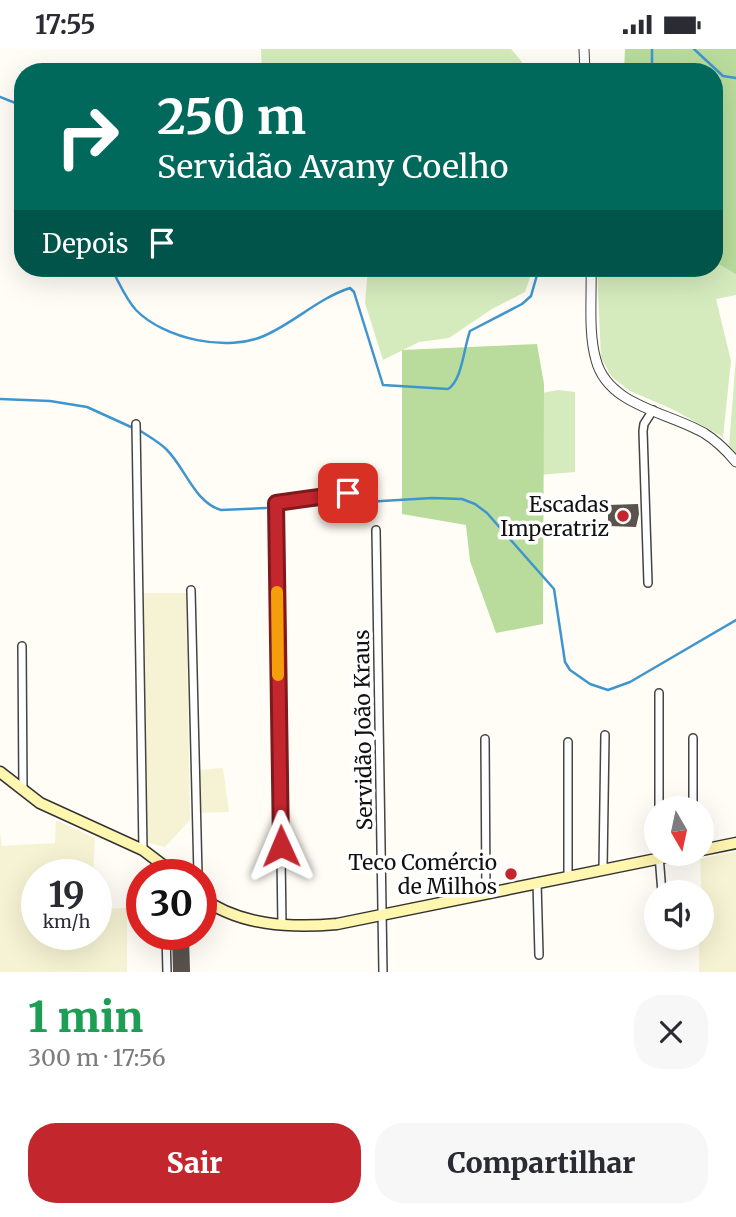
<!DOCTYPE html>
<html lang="pt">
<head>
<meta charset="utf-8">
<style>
	:root { --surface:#fff; --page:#f7f7f7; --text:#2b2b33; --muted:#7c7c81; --accent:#c4262e }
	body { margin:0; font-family:Merriweather,serif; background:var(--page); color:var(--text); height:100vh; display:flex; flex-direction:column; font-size:26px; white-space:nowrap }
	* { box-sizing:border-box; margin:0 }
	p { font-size:23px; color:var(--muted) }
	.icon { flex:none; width:38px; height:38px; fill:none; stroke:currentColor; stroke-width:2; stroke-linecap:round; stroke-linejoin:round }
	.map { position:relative; height:923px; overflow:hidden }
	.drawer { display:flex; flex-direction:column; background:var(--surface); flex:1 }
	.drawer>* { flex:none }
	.banner { position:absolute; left:14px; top:14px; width:709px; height:214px; border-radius:28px; box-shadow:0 7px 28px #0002; background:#00695c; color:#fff; overflow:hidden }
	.needle { width:46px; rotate:171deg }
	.controls { position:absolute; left:644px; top:747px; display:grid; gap:14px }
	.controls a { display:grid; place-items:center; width:70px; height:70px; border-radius:50%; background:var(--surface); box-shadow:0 7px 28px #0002; font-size:35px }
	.speed { position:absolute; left:21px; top:810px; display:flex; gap:14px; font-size:35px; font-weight:700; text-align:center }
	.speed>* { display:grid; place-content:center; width:91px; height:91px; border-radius:50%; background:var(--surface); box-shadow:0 7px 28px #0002; line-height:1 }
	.speed small { font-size:18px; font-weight:400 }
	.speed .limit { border:10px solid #d22; background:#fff; color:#111 }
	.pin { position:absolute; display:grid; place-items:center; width:60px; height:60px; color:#fff; margin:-30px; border-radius:14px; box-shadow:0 4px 10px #0006 }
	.me { position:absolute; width:77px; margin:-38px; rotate:359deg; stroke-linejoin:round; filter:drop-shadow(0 0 5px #0008) }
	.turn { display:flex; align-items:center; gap:24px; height:147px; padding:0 28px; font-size:32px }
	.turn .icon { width:91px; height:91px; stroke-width:2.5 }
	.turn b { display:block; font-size:49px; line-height:60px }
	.then { display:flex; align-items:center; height:66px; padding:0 28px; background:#0003; gap:14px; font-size:26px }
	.round { display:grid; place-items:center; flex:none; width:74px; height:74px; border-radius:28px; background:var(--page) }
	.head { display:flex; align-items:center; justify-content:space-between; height:119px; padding:0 28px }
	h1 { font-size:42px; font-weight:800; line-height:52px; color:#1e9e55 }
	.action { display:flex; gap:14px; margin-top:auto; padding:14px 28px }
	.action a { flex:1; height:80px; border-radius:28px; background:var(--accent); color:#fff; font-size:28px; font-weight:800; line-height:80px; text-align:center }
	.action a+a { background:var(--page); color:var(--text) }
	.status { display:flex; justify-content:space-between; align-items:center; height:49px; padding:0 35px; background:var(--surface); direction:ltr }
	.status svg { height:19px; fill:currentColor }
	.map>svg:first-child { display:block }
	.farmland { fill:#f6f3d4 }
	.green { fill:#d5ebbd }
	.forest { fill:#b9dc9c }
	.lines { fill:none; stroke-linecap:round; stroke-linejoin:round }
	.stream { stroke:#3f96cf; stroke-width:2.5 }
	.building { fill:#5a524d }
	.minor-casing { stroke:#444; stroke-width:10 }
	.tertiary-casing { stroke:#444; stroke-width:11 }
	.secondary-casing { stroke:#333; stroke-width:13 }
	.minor { stroke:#fff; stroke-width:7 }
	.tertiary { stroke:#fff; stroke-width:9 }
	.secondary { stroke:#fff6b0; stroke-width:10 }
	.route-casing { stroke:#7f191e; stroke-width:18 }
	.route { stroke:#c4262e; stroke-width:12 }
	.slow { stroke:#f59e0b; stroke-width:12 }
	.poi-dot { fill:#c4262e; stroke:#fff; stroke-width:2.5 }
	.labels { text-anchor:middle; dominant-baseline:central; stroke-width:7; stroke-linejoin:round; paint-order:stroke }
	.poi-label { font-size:21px; fill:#111; stroke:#fff; text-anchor:end }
	.street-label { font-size:21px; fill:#111; stroke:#fff }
</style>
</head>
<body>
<div class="status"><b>17:55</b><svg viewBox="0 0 49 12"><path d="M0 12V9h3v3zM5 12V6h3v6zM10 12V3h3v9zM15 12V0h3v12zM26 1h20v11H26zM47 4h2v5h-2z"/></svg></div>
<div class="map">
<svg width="736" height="923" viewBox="0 0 736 923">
	<rect width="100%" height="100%" fill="#fffdf5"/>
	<g class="farmland">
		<path d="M 141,544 L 186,544 L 190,771 L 165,798 L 145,793 Z"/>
		<path d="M 223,719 L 229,763 L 199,764 L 198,721 Z"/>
		<path d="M 56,771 L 95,789 L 93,826 L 37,826 L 37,886 L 96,886 L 96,860 L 127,859 L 127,923 L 0,923 L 0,783 L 2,797 L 55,794 Z"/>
		<path d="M 736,802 L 736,923 L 699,923 L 699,889 L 702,889 L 702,886 L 707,886 L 706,862 L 702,859 L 700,810 Z"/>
	</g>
	<g class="green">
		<path d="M 261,0 L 511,0 L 522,13 L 520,23 L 262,23 Z"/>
		<path d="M 714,117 L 736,219 L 736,246 L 716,250 L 731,312 L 723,388 L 672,360 L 630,342 L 612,328 L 601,309 L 597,219 L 714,219 Z"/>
		<path d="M 368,219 L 533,219 L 525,243 L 492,260 L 449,289 L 419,293 L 383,311 L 365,254 Z"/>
		<path d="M 736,309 L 736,405 L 729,397 Z"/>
		<path d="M 558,341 L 575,343 L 575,423 L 539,426 L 542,344 Z"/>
	</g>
	<g class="forest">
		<path d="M 625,0 L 736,0 L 736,225 L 719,215 L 714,179 L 714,23 L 624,23 Z"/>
		<path d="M 537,295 L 544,335 L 543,575 L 496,584 L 470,512 L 466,476 L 402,465 L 402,301 Z"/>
	</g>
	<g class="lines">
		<g class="stream">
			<path d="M 652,0 L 652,23"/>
			<path d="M 694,0 L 723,27 L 736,29"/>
			<path d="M 0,48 L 23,57"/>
			<path d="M 111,219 C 119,233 125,249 136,261 C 164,290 228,304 266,286 C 295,273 319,249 350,239 L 354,243 L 383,336 L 448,340 C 462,332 464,298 470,282 L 522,255 L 531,247 L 539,219"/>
			<path d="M 0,350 L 50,352 L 87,358 L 131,378"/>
			<path d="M 139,381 C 148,387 159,393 166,400 C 185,418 194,453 221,461 L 266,459"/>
			<path d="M 282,458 L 432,449 L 462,450 L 475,455 L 487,464 L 554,540 L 565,613 L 570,621 L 590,635 L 608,641 L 630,633 L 736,571"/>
		</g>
	</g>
	<g class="building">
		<path d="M 638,455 L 639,465 L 636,478 L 608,477 L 608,456 Z"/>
		<path d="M 172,886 L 189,886 L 190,923 L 173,923 Z"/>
	</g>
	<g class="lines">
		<defs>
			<g id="minor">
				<path d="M 136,375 L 143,801"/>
				<path d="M 376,481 L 383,923"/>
				<path d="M 648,534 L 643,382 L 644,375 L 653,361"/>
				<path d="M 191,541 L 198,826"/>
				<path d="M 22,597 L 23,742"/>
				<path d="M 485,690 L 486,844"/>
				<path d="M 568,693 L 568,827"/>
				<path d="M 659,760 L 659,644"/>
				<path d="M 693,760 L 693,689"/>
				<path d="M 659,806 L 662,844"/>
				<path d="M 603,820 L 605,686"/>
				<path d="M 537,833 L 539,906"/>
				<path d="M 282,876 L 276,455 L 348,444"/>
				<path d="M 166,886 L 167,923"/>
			</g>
			<g id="tertiary">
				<path d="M 584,0 L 585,23"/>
				<path d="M 591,219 C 592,247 588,284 596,311 C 608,357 668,363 704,384 C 717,392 726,401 736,413"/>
			</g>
			<g id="secondary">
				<path d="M 0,723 L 40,754 L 143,801 L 176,826"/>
				<path d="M 702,801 L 736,794"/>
				<path d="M 201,848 C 239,877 291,879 337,875 L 681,805"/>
			</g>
		</defs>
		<use href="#minor" class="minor-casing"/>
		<use href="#tertiary" class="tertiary-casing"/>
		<use href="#secondary" class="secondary-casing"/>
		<use href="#minor" class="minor"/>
		<use href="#tertiary" class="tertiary"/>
		<use href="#secondary" class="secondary"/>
	</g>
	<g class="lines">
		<defs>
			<path id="route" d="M 281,797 L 276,454 L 348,444"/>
		</defs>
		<use href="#route" class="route-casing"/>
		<use href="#route" class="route"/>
		<path class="slow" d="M 277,543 L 278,626"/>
	</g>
	<g class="poi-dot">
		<circle cx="623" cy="467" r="7"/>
		<circle cx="511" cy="825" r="7"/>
	</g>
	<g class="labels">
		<g class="poi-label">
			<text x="609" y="455">Escadas<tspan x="609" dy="24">Imperatriz</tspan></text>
			<text x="497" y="813">Teco Comércio<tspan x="497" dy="24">de Milhos</tspan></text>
		</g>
		<g class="street-label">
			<text transform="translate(363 681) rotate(-91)">Servidão João Kraus</text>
		</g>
	</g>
</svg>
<div class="controls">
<a><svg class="needle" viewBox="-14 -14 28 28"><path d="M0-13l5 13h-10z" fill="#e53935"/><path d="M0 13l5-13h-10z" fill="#7c7c81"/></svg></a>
<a><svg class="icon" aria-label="sound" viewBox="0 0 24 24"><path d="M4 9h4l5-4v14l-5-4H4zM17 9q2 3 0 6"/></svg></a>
</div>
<div class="speed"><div>19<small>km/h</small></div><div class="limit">30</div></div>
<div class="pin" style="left:348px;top:444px;background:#d93025"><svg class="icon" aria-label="arrive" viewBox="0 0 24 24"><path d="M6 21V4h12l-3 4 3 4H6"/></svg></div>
<svg class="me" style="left:281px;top:797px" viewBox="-20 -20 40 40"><path d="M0-17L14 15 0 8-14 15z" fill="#c4262e" stroke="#fff" stroke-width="4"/></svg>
<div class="banner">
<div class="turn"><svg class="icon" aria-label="right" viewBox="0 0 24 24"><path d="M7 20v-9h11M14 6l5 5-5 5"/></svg><div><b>250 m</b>Servidão Avany Coelho</div></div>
<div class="then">Depois<svg class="icon" aria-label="arrive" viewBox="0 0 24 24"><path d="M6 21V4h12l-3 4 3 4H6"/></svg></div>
</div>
</div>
<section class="drawer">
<div class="head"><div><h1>1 min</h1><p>300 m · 17:56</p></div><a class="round"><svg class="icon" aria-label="close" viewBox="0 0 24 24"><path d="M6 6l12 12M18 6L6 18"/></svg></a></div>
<div class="action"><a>Sair</a><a>Compartilhar</a></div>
</section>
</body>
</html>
